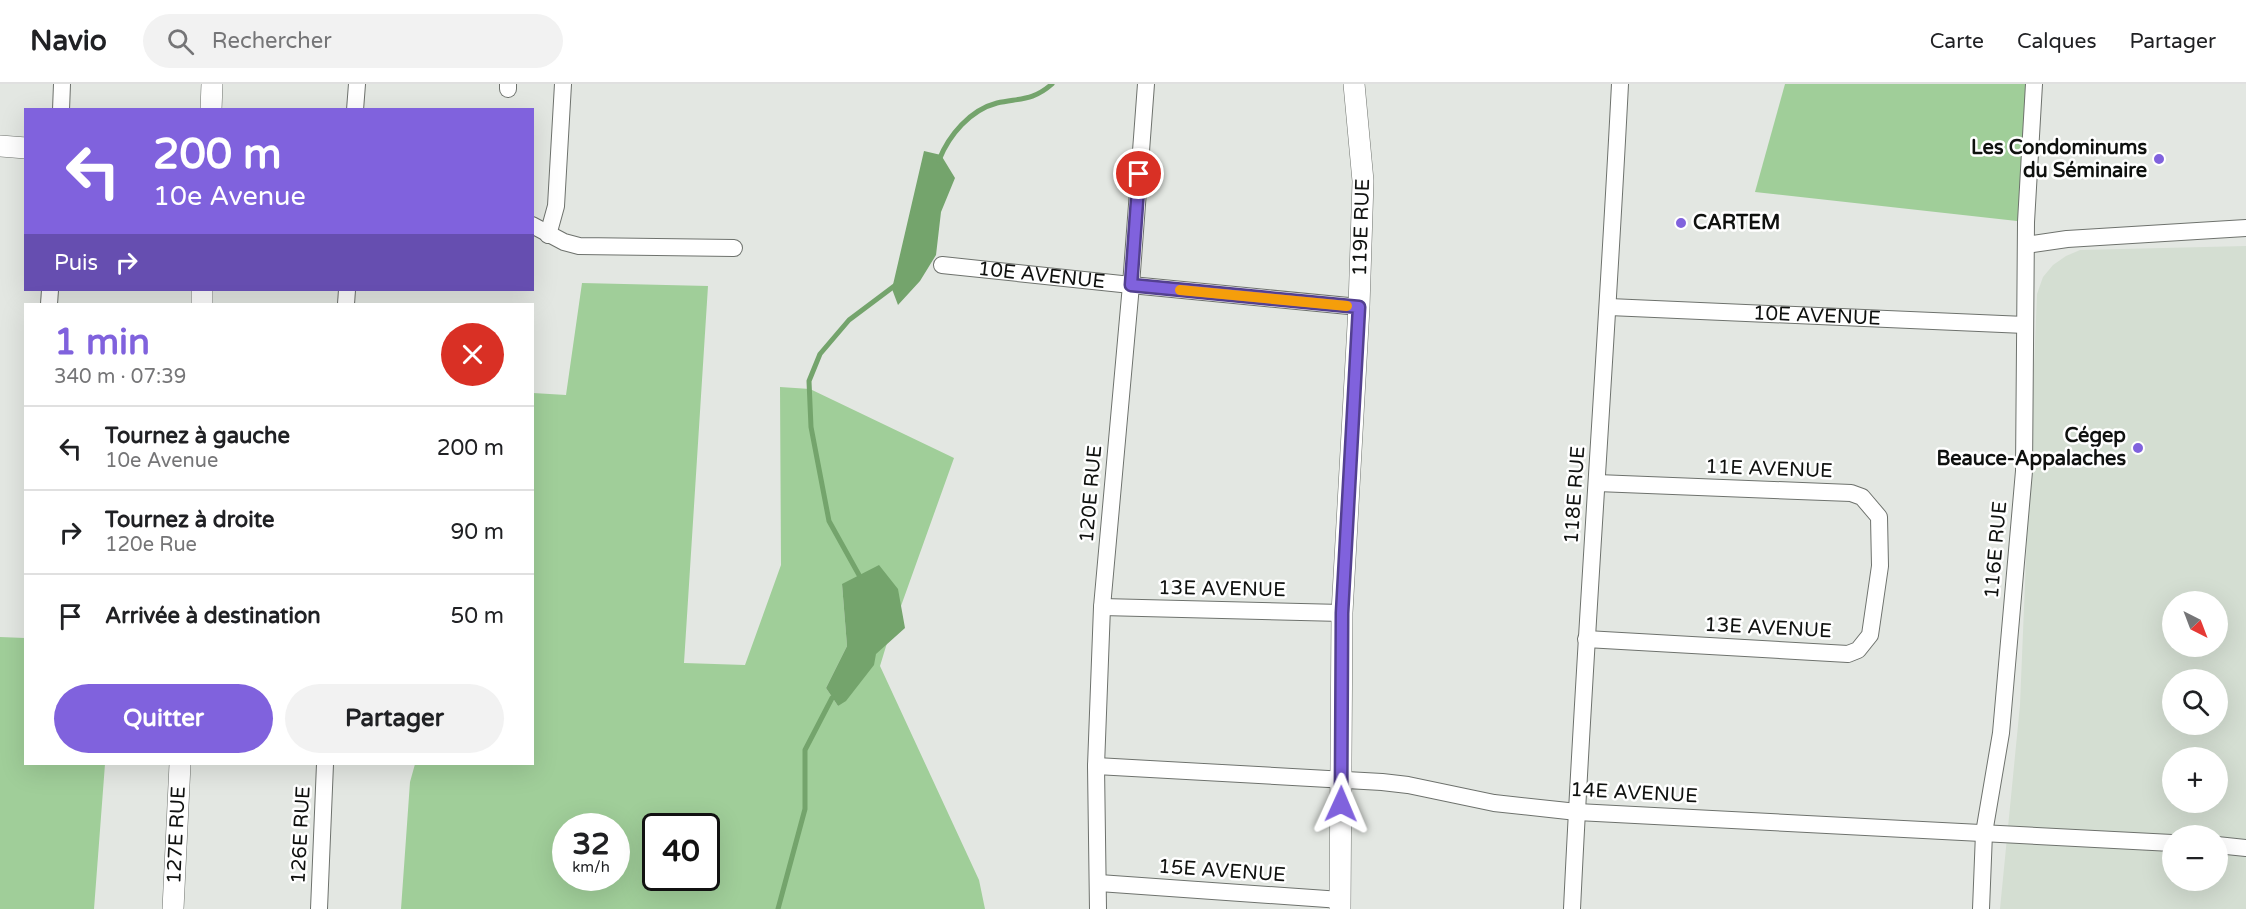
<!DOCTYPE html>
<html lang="fr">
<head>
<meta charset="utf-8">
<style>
	:root { --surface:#fff; --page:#f2f2f2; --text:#202124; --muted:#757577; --line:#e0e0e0; --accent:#8062dd }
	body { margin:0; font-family:"Varela Round",sans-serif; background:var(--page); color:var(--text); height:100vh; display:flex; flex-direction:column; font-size:22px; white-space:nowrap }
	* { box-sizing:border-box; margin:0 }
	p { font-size:20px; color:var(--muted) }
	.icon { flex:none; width:33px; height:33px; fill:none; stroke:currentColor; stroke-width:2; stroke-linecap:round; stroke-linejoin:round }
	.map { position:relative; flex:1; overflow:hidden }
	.side { position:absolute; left:24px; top:219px; width:510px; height:462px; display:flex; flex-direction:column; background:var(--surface); border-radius:0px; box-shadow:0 6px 24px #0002 }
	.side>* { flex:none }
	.top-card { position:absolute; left:24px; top:24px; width:510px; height:183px; border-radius:0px; box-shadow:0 6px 24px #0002; background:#8062dd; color:#fff; overflow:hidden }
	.needle { width:39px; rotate:138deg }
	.buttons { position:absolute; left:2162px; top:507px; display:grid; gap:12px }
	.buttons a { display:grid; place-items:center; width:66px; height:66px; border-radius:50%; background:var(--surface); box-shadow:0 6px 24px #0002; font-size:30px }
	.speed { position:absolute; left:552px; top:729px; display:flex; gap:12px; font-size:30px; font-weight:700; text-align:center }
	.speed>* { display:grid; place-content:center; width:78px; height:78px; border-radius:50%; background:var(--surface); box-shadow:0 6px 24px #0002; line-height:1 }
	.speed small { font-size:15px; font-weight:400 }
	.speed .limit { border:3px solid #111; border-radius:9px; background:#fff; color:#111 }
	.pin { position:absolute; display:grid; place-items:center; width:51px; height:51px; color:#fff; margin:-26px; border:3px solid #fff; border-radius:50%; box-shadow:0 2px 6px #0007 }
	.me { position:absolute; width:66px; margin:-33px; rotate:1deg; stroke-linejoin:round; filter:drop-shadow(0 0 4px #0008) }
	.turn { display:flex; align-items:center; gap:21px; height:126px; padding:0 30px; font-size:27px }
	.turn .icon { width:78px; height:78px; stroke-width:2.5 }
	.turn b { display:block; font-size:42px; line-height:51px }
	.then { display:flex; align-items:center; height:57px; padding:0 30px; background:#0003; gap:12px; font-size:22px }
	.round { display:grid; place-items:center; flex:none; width:63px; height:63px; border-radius:32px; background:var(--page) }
	.head { display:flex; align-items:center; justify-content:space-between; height:102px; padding:0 30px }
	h1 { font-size:36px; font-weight:800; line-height:45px; color:var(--accent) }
	.cta { display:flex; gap:12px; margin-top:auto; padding:12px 30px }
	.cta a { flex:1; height:69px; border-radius:36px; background:var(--accent); color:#fff; font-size:24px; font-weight:800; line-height:69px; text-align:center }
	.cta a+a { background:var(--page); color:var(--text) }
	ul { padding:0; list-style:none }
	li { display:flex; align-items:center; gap:18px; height:84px; padding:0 30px; border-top:2px solid var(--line) }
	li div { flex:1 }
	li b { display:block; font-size:22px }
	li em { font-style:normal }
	header { display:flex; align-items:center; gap:36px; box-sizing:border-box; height:84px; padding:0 30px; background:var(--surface); border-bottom:2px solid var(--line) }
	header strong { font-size:28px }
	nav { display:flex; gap:33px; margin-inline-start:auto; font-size:21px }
	.search { width:420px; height:54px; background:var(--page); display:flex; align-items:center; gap:15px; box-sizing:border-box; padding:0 21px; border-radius:33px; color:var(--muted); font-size:22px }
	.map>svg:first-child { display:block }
	.built { fill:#d4ded2; fill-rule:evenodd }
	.green { fill:#a0ce99; fill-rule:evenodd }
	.water { fill:#74a46c }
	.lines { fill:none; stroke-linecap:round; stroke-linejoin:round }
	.stream { stroke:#74a46c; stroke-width:5 }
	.minor-casing { stroke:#6e726d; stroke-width:18 }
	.tertiary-casing { stroke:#6e726d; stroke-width:22 }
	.minor { stroke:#fff; stroke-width:16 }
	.tertiary { stroke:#fff; stroke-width:21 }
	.route-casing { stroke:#534090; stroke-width:15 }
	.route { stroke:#8062dd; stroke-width:10 }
	.slow { stroke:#f59e0b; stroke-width:10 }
	.poi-dot { fill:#8062dd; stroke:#fff; stroke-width:2 }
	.labels { text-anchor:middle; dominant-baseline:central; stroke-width:5; stroke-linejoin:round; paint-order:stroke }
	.poi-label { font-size:20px; font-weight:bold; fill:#0f110f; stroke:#fff; text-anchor:end }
	.street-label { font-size:20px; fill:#0f110f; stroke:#fff }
</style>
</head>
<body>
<header>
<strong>Navio</strong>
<div class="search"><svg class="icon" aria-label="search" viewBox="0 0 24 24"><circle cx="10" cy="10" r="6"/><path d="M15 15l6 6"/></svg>Rechercher</div>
<nav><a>Carte</a><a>Calques</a><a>Partager</a></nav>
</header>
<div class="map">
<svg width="2246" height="825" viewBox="0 0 2246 825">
	<rect width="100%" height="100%" fill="#e3e7e2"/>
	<path class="built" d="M 2246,162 L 2246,825 L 2000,825 L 2020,621 L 2037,210 L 2043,193 L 2053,181 L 2066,172 L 2080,166 ZM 2172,518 L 2217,518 L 2217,562 L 2172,562 ZM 2172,596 L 2217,596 L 2217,640 L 2172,640 ZM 2172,674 L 2217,674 L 2217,718 L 2172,718 ZM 2172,752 L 2217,752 L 2217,796 L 2172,796 Z"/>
	<g class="green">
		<path d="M 1785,0 L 2034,0 L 2026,138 L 1755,108 Z"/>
		<path d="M 582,199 L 708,202 L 684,579 L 745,581 L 781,481 L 780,303 L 810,305 L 954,374 L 901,522 L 842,500 L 847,562 L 826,604 L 838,622 L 875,570 L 887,559 L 880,582 L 979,796 L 985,825 L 401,825 L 410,698 L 415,680 L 532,680 L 533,309 L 566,311 ZM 566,742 L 616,742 L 616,794 L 566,794 ZM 656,742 L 706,742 L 706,794 L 656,794 Z"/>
		<path d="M 0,553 L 25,554 L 26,680 L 105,680 L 94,825 L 0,825 Z"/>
	</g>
	<g class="water">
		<path d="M 924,67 L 941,71 L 955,94 L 941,128 L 936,171 L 920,197 L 898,221 L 892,205 Z"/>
		<path d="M 879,481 L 898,505 L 905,544 L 876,570 L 874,581 L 846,617 L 838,622 L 826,604 L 847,562 L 842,500 Z"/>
	</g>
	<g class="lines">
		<g class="stream">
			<path d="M 939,76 C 949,51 970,26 997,19 C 1020,14 1033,17 1052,0"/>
			<path d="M 859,491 L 829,437 L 811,343 L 809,297 L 820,270 L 849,236 L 897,200"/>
			<path d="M 778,825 L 805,725 L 805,666 L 832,614"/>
		</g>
		<defs>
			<g id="minor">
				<path d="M 508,5 L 508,0"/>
				<path d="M 61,26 L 62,0"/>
				<path d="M 355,26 L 357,0"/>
				<path d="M 532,141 L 564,158 L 579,162 L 734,164"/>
				<path d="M 548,151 L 556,122 L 563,0"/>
				<path d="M 2026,161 L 2067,155 L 2246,144"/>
				<path id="s1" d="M 942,181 L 1131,201 L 1359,223"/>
				<path d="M 49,220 L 50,206"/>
				<path d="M 346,220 L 347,206"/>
				<path id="s2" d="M 1609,223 L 2025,241"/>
				<path d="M 1102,523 L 1342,529"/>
				<path d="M 1586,555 L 1848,570 L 1858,566 L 1870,551 L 1880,482 L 1879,433 L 1862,413 L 1851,409 L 1597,399"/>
				<path d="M 1096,682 L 1382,698 L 1408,701 L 1494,719 L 1577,728 L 2172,759"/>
				<path d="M 2217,761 L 2246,764"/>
				<path d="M 1099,799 L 1341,816"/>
				<path d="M 319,825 L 325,680"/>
				<path d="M 1098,825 L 1096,682 L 1102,523 L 1131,201 L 1146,0"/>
				<path d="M 1572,825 C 1585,550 1606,275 1620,0"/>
				<path d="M 1981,825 L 1984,749 L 2001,649 L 2024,387 L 2026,138 L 2034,0"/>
			</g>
			<g id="tertiary">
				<path d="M 211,26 L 212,0"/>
				<path d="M 0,62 L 26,64"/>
				<path d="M 202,220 L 202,206"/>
				<path id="s3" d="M 173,825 L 180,680"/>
				<path id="s4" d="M 1340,825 L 1342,529 L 1359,223 L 1363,97 L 1354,0"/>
			</g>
		</defs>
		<use href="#minor" class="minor-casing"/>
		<use href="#tertiary" class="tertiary-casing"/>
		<use href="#minor" class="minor"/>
		<use href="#tertiary" class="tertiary"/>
	</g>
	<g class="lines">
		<defs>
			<path id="route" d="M 1139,90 L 1131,201 L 1359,223 L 1342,529 L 1341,720"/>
		</defs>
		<use href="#route" class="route-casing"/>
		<use href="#route" class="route"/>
		<path class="slow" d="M 1180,206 L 1347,222"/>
	</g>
	<g class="poi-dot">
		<circle cx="2159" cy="75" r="6"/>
		<circle cx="1681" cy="139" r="6"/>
		<circle cx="2138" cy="364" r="6"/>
	</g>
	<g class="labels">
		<g class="poi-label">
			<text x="2147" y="64">Les Condominums<tspan x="2147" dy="23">du Séminaire</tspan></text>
			<text x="1693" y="139" text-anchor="start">CARTEM</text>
			<text x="2126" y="352">Cégep<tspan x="2126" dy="23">Beauce-Appalaches</tspan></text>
		</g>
		<g class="street-label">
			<text stroke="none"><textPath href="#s4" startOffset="682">119E RUE</textPath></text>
			<text stroke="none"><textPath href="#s1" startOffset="100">10E AVENUE</textPath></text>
			<text stroke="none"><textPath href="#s2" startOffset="208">10E AVENUE</textPath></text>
			<text transform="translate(1769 385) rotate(2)">11E AVENUE</text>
			<text transform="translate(1091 410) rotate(-85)">120E RUE</text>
			<text transform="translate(1575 411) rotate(-86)">118E RUE</text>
			<text transform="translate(1996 466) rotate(-85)">116E RUE</text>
			<text transform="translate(1222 505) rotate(1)">13E AVENUE</text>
			<text transform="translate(1768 544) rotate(3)">13E AVENUE</text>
			<text transform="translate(1634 709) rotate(3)">14E AVENUE</text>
			<text transform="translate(301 751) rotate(-87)">126E RUE</text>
			<text stroke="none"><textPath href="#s3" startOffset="74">127E RUE</textPath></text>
			<text transform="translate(1222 787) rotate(4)">15E AVENUE</text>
		</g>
	</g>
</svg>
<div class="buttons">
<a><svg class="needle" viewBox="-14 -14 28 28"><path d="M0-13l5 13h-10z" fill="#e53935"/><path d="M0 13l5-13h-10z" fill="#757577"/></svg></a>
<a><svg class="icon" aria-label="search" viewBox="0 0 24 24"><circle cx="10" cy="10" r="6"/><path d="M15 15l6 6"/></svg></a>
<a>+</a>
<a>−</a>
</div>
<div class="speed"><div>32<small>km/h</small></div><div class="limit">40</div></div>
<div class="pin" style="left:1139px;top:90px;background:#d93025"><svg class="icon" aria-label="arrive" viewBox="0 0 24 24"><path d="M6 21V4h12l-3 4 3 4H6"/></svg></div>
<svg class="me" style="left:1341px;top:720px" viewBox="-20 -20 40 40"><path d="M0-17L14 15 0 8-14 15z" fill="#8062dd" stroke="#fff" stroke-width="4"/></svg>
<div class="top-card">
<div class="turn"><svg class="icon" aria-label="left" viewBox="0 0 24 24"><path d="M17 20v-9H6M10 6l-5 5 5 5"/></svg><div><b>200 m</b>10e Avenue</div></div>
<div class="then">Puis<svg class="icon" aria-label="right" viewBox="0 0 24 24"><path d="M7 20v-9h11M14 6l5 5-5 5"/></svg></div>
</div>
<section class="side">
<div class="head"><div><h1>1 min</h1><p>340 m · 07:39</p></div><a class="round" style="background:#d93025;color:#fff"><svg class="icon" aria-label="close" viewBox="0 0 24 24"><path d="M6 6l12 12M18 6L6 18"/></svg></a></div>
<ul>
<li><svg class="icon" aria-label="left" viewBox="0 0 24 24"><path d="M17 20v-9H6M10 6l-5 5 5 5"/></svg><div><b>Tournez à gauche</b><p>10e Avenue</p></div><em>200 m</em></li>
<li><svg class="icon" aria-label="right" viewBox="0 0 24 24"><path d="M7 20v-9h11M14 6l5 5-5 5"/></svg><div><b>Tournez à droite</b><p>120e Rue</p></div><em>90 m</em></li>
<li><svg class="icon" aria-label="arrive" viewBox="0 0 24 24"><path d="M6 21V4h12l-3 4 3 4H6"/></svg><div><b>Arrivée à destination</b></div><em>50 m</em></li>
</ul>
<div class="cta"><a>Quitter</a><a>Partager</a></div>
</section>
</div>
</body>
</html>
